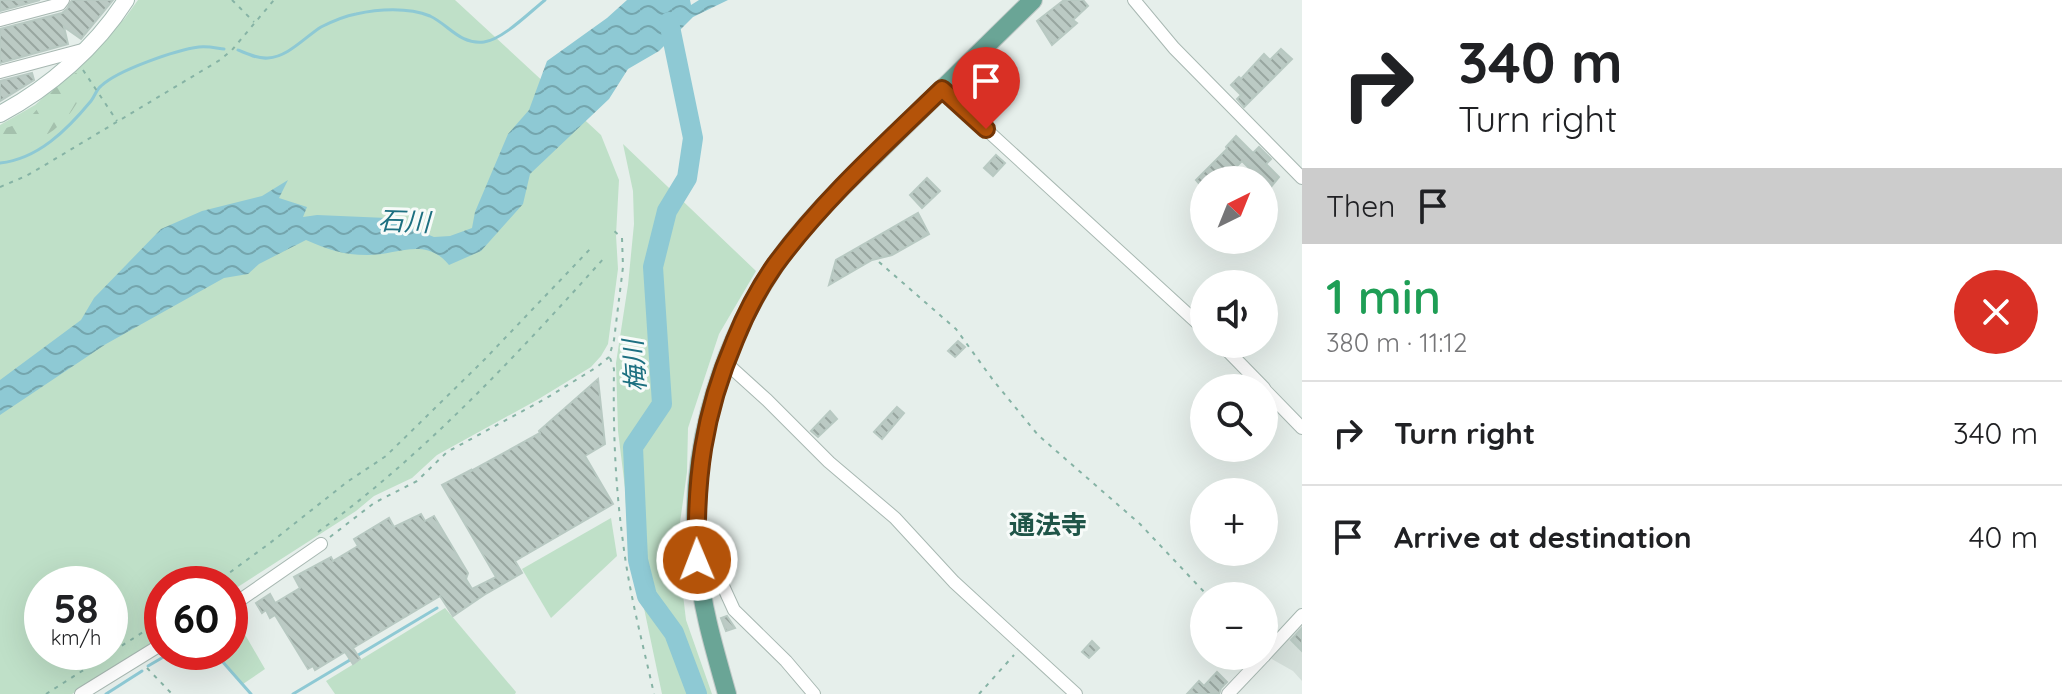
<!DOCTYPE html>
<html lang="en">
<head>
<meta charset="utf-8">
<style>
	:root { --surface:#fff; --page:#f6f6f6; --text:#202124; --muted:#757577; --line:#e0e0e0 }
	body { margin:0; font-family:Quicksand,"Noto Sans JP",sans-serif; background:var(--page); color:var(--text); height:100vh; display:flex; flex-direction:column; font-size:30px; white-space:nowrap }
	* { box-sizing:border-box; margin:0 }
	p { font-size:26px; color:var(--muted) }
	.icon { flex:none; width:44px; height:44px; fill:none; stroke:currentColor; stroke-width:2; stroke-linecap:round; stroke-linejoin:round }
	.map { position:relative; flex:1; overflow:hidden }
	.side { display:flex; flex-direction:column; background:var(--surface); width:760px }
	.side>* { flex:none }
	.guide { background:#fff; color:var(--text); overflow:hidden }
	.needle { width:52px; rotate:43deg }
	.buttons { position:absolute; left:1190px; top:166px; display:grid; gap:16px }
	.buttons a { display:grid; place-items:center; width:88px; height:88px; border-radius:50%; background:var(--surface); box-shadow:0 8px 32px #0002; font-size:40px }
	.speed { position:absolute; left:24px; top:566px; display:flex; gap:16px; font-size:40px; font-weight:700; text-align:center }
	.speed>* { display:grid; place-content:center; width:104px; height:104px; border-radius:50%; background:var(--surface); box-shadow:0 8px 32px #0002; line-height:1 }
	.speed small { font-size:20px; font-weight:400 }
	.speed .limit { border:12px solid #d22; background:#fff; color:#111 }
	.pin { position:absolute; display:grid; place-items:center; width:68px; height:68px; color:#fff; margin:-82px -34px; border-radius:50% 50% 50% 0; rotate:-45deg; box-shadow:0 0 8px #0007 }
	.pin .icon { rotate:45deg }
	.me { position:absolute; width:88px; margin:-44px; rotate:359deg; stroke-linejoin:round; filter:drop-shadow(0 0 6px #0008) }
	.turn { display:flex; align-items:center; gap:28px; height:168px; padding:0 24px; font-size:36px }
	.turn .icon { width:104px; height:104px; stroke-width:2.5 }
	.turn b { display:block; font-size:56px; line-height:68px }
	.then { display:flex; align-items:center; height:76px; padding:0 24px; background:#0003; gap:16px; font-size:30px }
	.round { display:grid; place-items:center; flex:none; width:84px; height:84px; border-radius:42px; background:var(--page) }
	.headline { display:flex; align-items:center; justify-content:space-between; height:136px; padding:0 24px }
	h1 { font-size:48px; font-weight:600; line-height:60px; color:#1e9e55 }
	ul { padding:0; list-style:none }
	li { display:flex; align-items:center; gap:24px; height:104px; padding:0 24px; border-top:2px solid var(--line) }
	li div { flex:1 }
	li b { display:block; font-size:30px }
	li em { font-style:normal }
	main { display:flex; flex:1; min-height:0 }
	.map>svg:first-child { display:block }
	.built { fill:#d4dfda }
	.green { fill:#bfe0c8; fill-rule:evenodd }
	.forest { fill:url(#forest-firs) }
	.water { fill:url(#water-waves) }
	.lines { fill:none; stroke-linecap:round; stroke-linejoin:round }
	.stream { stroke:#8ec9d4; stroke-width:3 }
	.river { stroke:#8ec9d4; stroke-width:20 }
	.building { fill:url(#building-back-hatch); stroke:#b8c9c2; stroke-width:2 }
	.street-casing { stroke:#a8b8b2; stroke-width:14 }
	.secondary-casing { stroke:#a4bbb3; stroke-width:18 }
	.primary-casing { stroke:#c2cac8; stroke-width:20 }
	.path { stroke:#86b3a5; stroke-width:2; stroke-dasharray:4 6; stroke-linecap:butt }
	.street { stroke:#fff; stroke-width:12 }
	.secondary { stroke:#fff; stroke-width:16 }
	.primary { stroke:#6aa596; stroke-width:18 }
	.route-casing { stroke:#753606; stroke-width:20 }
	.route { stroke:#b45309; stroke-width:14 }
	.labels { text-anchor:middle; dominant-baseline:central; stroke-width:6; stroke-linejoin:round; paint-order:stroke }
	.water-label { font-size:26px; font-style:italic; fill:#1c6f80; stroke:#f7fbf9 }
	.neighbourhood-label { font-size:26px; font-weight:bold; fill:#1f5548; stroke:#f7fbf9 }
</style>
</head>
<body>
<main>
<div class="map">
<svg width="1302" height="694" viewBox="0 0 1302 694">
	<defs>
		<pattern id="forest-firs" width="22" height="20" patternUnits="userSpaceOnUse" patternTransform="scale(2)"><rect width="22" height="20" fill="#bfe0c8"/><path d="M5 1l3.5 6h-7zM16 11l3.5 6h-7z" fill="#a4c1ad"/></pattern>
		<pattern id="water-waves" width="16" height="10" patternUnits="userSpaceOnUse" patternTransform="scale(2)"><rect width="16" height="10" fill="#8ec9d4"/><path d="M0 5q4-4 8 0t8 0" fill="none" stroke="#74a5ad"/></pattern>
		<pattern id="building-back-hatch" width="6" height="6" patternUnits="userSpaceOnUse" patternTransform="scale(2)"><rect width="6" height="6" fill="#bbcac4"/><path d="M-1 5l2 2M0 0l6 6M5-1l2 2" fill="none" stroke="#98a6a0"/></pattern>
	</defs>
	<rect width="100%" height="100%" fill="#e6efeb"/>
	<path class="built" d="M 1302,620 L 1302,681 L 1293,671 L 1268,657 Z"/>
	<g class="green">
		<path d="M 138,0 L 455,0 L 601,135 L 619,180 L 616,235 L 618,269 L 608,344 L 601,356 L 591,367 L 537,400 L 437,455 L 412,478 L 374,496 L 356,511 L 230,592 L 230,584 L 162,584 L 162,636 L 72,694 L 0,694 L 0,125 L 35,105 L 86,59 L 125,18 ZM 42,584 L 110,584 L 110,652 L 42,652 Z"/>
		<path d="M 623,144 L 756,271 L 719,334 L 688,428 L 687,472 L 677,544 L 686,620 L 712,694 L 662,694 L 627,527 L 625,488 L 618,431 L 616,363 L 628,285 L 634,224 L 633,191 Z"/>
		<path d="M 611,518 L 617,556 L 551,618 L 522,569 Z"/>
		<path d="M 445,608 L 516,692 L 515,694 L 335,694 L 326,681 Z"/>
		<path d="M 236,619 L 265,669 L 243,684 L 216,652 L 230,652 L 230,622 Z"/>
	</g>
	<path class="forest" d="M 76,73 L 88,82 C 66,129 48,139 0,153 L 0,130 L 27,121 L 62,80 Z"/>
	<path class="water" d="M 627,0 L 690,0 L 691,5 L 699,0 L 728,0 L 693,17 L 659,51 L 628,69 L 609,99 L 530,174 L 523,204 L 481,251 L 449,265 C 425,236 398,255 367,255 C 343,255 327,249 306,240 L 259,264 L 248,274 L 224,278 L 106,344 L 0,415 L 0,380 L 81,320 L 94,298 L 161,229 L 202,211 L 262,196 L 288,180 L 279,198 L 307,207 L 303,217 L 317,215 L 387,218 L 434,237 L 450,236 L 472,228 L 475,212 L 508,134 L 529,110 L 547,61 L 607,18 Z"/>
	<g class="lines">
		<g class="stream">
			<path d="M 238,50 C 247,54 258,59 268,58 C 288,57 305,37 321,27 C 331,22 345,16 356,14 C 378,9 408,7 430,16 C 449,25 460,45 484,42 C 502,40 530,12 545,0"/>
			<path d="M 0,163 C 38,159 67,130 91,101 C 95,96 96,90 101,86 C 118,70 176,50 199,47 C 208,46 216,48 224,49"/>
			<path d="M 214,652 L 251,694"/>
			<path d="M 148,666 L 172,652"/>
			<path d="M 106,694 L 142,671"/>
			<path d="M 293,694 L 437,608"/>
		</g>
		<path class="river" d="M 669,22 L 693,138 L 687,178 L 667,211 L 653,267 L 662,404 L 633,447 L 638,560 L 647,596 L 674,633 L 697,694"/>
	</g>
	<g class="building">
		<path d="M 0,0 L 40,0 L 0,11 Z"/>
		<path d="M 72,0 L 113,0 L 81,39 L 64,27 L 68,44 L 0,63 L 0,29 L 62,13 L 67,9 Z"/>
		<path d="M 1064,0 L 1083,0 L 1088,6 L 1073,20 L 1077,23 L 1052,45 L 1037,21 Z"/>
		<path d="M 1281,49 L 1292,59 L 1244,107 L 1237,99 L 1241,95 L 1231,85 L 1239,77 L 1241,79 L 1264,54 L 1270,60 Z"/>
		<path d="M 32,73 L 34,80 L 0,101 L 0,81 Z"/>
		<path d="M 1236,136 L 1253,153 L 1259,147 L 1271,159 L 1266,164 L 1279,177 L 1270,188 L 1264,183 L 1264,180 L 1261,180 L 1242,161 L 1223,180 L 1204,180 L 1202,187 L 1196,180 L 1227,149 L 1226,147 Z"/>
		<path d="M 996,155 L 1005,163 L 993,176 L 984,168 Z"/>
		<path d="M 927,178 L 940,191 L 922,208 L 910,195 Z"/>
		<path d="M 918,213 L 929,234 L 892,255 L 872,260 L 829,285 L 836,260 Z"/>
		<path d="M 958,341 L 965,347 L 955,357 L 948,351 Z"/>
		<path d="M 598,379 L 605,444 L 585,456 L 613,504 L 515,561 L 522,573 L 484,595 L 453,616 L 440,596 L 353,648 L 360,659 L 353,664 L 345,652 L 315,670 L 313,666 L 308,669 L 275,615 L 270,618 L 266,610 L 262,613 L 256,603 L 270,594 L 275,603 L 300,588 L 294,577 L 331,557 L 333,561 L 358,546 L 354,539 L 389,518 L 394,527 L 421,514 L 425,521 L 434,516 L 468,573 L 466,579 L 472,589 L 496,577 L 442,485 L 471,470 L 471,471 L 540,433 L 539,431 Z"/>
		<path d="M 897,407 L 904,413 L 882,439 L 874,432 Z"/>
		<path d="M 830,411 L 837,419 L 818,437 L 811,431 Z"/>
		<path d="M 727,616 L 735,628 L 726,631 L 721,618 Z"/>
		<path d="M 1302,628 L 1302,651 L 1291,640 Z"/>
		<path d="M 1092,641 L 1099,648 L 1089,658 L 1082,652 Z"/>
		<path d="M 1217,672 L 1227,682 L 1221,688 L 1219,694 L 1187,694 L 1199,681 L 1204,686 Z"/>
	</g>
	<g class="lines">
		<defs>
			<g id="street">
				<path d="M 1134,0 L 1174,48 L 1302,178"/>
				<path d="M 0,20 L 60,4 L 63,0"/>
				<path d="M 0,72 L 86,49"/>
				<path d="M 942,89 L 1204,329"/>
				<path d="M 1221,344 L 1264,388"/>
				<path d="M 725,362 L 767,400 L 829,462 L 895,518 L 954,582 L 1076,694"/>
				<path d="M 1264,389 L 1302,428"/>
				<path d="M 697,527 L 707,538 L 718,575 L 734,610 L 786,661 L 814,694"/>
				<path d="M 230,607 L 321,544"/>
				<path d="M 1264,656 L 1302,615"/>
				<path d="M 81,694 L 162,644"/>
				<path d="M 1228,694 L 1264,656"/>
			</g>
			<path id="secondary" d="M 0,114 C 49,88 96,47 126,0"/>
			<path id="primary" d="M 727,694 C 715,651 702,609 698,564 C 687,461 716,356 772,270 C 801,226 840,189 877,153 C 929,102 981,51 1033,0"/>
		</defs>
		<use href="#street" class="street-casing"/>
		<use href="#secondary" class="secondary-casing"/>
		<use href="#primary" class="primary-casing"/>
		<g class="path">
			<path d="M 232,0 L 254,22"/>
			<path d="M 83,70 L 117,121"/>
			<path d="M 0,187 L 26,176 L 50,162 L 220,60 L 232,50 L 274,0"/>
			<path d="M 879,262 L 956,329 L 993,380 L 1038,435 L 1140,524 L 1208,596"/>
			<path d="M 610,358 L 614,369 C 613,427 615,484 623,542 C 629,593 643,644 654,694"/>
			<path d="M 318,532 C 425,454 517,355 605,257"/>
			<path d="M 330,537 L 374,503 L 417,481 L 447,452 L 545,399 L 597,367 L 609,357 L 614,340 L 623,267 L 622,238 L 613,230"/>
			<path d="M 214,584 L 270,543 L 347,482 L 386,456 L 485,359 L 593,246"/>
			<path d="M 147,668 L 172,694"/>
			<path d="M 46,694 L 162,620"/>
			<path d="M 979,694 L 1014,655"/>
		</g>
		<use href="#street" class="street"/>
		<use href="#secondary" class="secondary"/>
		<use href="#primary" class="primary"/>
	</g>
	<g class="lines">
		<defs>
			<path id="route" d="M 697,560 C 695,479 703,415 735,340 C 745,315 759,288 775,265 C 823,200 884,145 942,89 L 986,129"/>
		</defs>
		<use href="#route" class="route-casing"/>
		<use href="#route" class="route"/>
	</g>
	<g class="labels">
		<g class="water-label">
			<text transform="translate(404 221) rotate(2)">石川</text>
			<text transform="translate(634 366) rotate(-94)">梅川</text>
		</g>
		<g class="neighbourhood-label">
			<text x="1048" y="524">通法寺</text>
		</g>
	</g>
</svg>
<div class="buttons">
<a><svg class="needle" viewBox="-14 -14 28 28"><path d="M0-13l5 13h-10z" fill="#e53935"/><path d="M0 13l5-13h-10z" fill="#757577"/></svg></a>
<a><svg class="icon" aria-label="sound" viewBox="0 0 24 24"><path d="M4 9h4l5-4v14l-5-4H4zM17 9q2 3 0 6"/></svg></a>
<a><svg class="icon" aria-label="search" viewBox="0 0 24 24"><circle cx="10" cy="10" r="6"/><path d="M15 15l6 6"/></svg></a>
<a>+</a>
<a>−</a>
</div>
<div class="speed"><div>58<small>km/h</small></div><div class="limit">60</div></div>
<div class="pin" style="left:986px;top:129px;background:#d93025"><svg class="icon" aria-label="arrive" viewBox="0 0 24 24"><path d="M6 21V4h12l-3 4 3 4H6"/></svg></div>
<svg class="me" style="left:697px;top:560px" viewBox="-20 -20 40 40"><circle r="17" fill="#b45309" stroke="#fff" stroke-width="3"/><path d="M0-11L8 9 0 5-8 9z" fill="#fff"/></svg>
</div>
<section class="side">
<div class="guide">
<div class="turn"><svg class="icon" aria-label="right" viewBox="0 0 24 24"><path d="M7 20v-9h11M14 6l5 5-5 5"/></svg><div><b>340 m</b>Turn right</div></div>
<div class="then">Then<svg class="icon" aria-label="arrive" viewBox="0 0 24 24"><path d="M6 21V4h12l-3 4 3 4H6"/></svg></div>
</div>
<div class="headline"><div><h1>1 min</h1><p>380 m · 11:12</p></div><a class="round" style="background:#d93025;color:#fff"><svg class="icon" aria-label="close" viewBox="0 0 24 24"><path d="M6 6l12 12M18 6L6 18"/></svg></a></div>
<ul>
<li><svg class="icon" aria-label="right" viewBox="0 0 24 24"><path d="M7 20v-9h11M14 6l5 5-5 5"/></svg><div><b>Turn right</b></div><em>340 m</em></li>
<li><svg class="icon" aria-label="arrive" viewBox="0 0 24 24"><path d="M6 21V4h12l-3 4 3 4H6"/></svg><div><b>Arrive at destination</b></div><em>40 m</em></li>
</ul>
</section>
</main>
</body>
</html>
